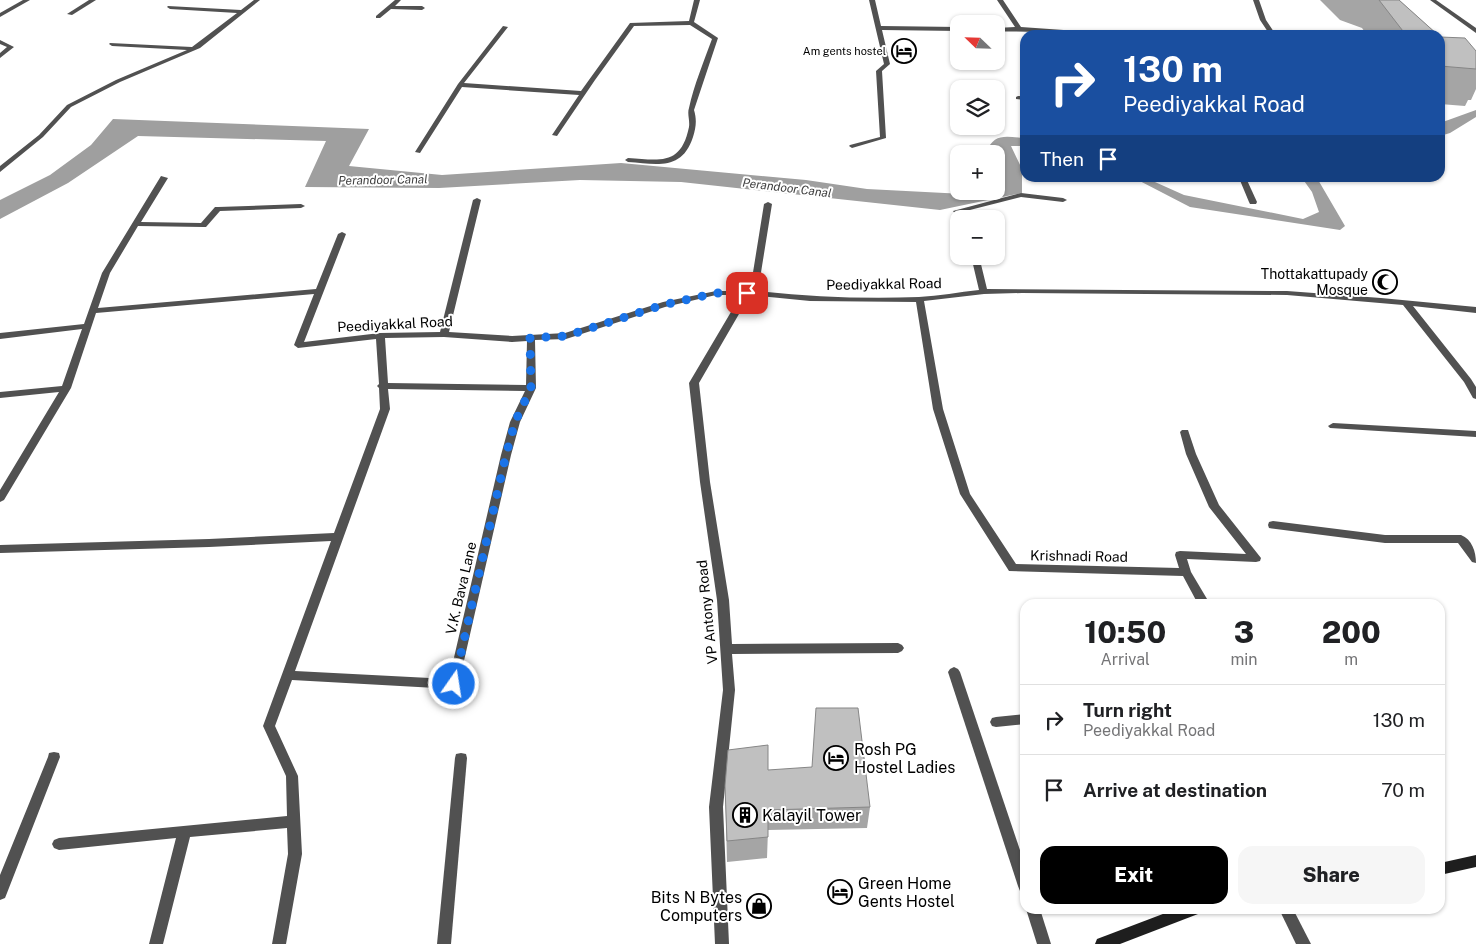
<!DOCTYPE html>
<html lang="en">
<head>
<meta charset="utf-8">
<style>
	:root { --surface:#fff; --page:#f6f6f6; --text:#202124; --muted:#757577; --line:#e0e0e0; --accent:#000 }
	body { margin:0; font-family:"Public Sans",sans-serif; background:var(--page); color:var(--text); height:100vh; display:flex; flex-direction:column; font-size:19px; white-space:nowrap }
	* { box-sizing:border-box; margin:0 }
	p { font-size:16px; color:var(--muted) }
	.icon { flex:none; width:28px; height:28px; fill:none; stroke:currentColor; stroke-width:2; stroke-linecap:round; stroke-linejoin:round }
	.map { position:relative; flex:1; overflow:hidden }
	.sheet { position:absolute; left:1020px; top:599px; width:425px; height:315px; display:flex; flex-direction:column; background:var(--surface); border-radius:15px; box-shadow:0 1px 4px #0004 }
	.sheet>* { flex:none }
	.hud { position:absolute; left:1020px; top:30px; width:425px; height:152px; border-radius:15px; box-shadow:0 1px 4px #0004; background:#1a4fa0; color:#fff; overflow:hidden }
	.needle { width:32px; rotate:293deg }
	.fabs { position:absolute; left:950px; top:15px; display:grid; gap:10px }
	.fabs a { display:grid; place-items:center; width:55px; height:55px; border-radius:10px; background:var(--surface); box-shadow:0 1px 4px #0004; font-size:25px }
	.pin { position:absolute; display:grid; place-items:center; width:42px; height:42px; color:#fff; margin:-21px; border-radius:10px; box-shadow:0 2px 8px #0006 }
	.me { position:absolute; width:55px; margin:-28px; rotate:13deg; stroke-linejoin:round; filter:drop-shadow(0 0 4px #0008) }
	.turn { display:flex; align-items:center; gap:18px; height:105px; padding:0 20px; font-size:22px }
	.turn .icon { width:65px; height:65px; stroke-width:2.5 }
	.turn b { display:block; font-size:35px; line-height:42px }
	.then { display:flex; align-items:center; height:48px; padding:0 20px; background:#0003; gap:10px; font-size:19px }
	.eta { display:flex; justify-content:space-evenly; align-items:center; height:85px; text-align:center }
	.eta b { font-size:30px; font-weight:800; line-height:35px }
	.action { display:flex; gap:10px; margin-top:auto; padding:10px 20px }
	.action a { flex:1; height:58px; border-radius:15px; background:var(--accent); color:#fff; font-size:20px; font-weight:800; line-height:58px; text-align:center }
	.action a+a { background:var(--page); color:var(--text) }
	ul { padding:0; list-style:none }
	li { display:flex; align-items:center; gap:15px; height:70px; padding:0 20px; border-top:1px solid var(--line) }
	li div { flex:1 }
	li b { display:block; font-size:19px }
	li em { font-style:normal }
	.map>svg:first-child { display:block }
	.water { fill:#9f9f9f }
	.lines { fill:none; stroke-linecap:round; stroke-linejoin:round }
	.street { fill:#515151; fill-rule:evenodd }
	.secondary { fill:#1e1e1e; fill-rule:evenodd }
	.wall { fill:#a5a5a5 }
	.building { fill:#c0c0c0; stroke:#868686 }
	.route { stroke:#1a73e8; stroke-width:9; stroke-dasharray:0 16.2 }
	.labels { text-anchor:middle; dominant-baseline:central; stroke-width:4; stroke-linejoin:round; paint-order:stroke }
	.far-poi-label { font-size:11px; fill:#000; stroke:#fff; text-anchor:end }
	.far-water-label { font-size:12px; font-style:italic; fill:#404040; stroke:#fff }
	.poi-label { font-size:14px; fill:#000; stroke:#fff; text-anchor:end }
	.street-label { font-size:14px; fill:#000; stroke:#fff }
	.near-poi-label { font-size:16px; fill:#000; stroke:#fff; text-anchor:start }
</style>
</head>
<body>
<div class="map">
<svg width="1476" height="944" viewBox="0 0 1476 944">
	<rect width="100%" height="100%" fill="#fff"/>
	<g class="water">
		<path d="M 1476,110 L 1476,117 L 1450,133 L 1440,136 L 1440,123 Z"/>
		<path d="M 113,119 L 369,129 L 349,166 L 442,175 L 621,163 L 806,180 L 867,189 L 964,194 L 996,191 L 996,187 L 1000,186 L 996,174 L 996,154 L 986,153 C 994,132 1006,137 1025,138 L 1025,146 L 1011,146 L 1022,169 L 1022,193 L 940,210 L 681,182 L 580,180 L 439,188 L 305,187 L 326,141 L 138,136 L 68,183 L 0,219 L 0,200 L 50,175 L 91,145 Z"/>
		<path d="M 1134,178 L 1146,178 L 1184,195 L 1303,219 L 1319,212 L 1312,192 L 1302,178 L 1317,178 L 1345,226 L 1340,230 L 1190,207 Z"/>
	</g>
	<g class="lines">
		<g class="street">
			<path d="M 23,0 L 30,0 L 0,17 L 0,13 Z"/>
			<path d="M 89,0 L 96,0 L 72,15 L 67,14 Z"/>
			<path d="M 254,0 L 260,0 L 200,48 L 120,82 L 71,107 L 43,137 L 0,172 L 0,166 L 39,135 L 67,105 L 116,80 L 187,50 L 112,46 L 109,44 L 110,43 L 192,47 L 237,13 L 170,9 L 167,7 L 168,6 L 241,10 Z"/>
			<path d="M 395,0 L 401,0 L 395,6 L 422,6 L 425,8 L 422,10 L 391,9 L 380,18 L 376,18 L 376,16 Z"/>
			<path d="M 694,0 L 700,0 L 694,22 L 718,38 L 694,110 C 697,120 696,127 693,137 C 682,171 657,164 628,162 L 625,160 L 628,158 C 660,160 681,166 689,127 C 690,120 687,114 689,108 C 694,85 704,61 712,39 L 690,25 L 634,26 L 595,80 L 557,136 L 552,135 L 579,95 L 462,87 L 420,153 L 415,152 L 458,84 L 503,26 L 508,27 L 464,83 L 581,91 L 630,23 L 689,21 Z"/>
			<path d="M 869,0 L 875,0 L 881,26 L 959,27 L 959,31 L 882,30 L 890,64 L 882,71 L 886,138 L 852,148 L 849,146 L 850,145 L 880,137 L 876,71 L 884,64 Z"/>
			<path d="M 997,0 L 1003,0 L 1021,27 L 1106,33 L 1109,35 C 1071,35 1034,30 996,32 L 996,28 L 1015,27 Z"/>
			<path d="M 1253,0 L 1259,0 L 1266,20 L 1276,35 L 1270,35 L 1260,20 Z"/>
			<path d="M 1430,0 L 1436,0 L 1476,28 L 1476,33 Z"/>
			<path d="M 0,40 L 14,47 L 0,58 L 0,53 L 7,47 L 0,44 Z"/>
			<path d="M 1018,96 L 1025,96 L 1025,100 L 1016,99 L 1016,97 Z"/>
			<path d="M 161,176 L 168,178 L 141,222 L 201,223 L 215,207 L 218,207 L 301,204 L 305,206 L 301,208 L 220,211 L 206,227 L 203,227 L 138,226 L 110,273 L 98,308 L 316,289 L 338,234 L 342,232 L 346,234 L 304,342 L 380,333 L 440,332 L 473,200 L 477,198 L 481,200 L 449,332 L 512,336 L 565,333 L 663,302 L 716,291 L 750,291 L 764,204 L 768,202 L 772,204 L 758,291 C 812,297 865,299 919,297 C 939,296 959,292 979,290 L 971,256 L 979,256 L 987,289 L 1287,291 L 1381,298 L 1476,307 L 1476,313 L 1413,306 L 1471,379 L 1476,387 L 1476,399 L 1473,398 L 1464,382 L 1403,305 L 1287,295 L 1022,293 L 984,294 L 924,301 L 943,409 L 970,494 L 1016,564 L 1179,568 L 1175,555 L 1176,552 L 1180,551 L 1246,554 L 1209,507 L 1186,454 L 1180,432 L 1182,430 L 1188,430 L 1196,454 L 1219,505 L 1261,558 L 1260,561 L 1256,562 L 1187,559 L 1191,572 L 1210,604 L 1198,604 L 1183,576 L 1009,571 L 960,494 L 933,409 L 916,302 L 810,301 L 750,295 L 699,383 L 710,482 L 729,600 L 732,644 L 898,643 L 902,645 L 904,648 L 902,651 L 898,653 L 732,654 L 735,690 L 723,807 L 729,944 L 715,944 L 709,807 L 723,690 L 717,600 L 700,482 L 689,383 L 741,295 L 716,295 L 665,307 L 566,339 L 535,340 L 536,388 L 520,422 L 511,455 L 458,687 L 454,689 L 292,680 L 275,726 L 298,776 L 302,854 L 286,944 L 272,944 L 288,854 L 287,828 L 190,837 L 163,944 L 149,944 L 176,838 L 59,850 L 54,848 L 52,844 L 54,840 L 59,838 L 287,816 L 286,776 L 263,726 L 331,541 L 209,547 L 0,553 L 0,545 L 209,539 L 334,533 L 380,409 L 379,388 L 377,386 L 379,384 L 376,339 L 298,348 L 294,345 L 314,294 L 96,313 L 71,388 L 4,500 L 0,502 L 0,490 L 59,392 L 0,398 L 0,392 L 62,386 L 82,329 L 0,339 L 0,333 L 84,324 L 102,273 ZM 444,337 L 512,342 L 527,341 L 526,385 L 388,383 L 385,338 ZM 388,389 L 525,391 L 510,422 L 501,455 L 449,679 L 295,671 L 390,409 Z"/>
			<path d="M 1239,178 L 1246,178 L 1257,202 L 1256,204 L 1250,204 L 1249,202 Z"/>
			<path d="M 1021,193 L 1063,198 L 1067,200 L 1063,202 L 1021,197 L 962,212 L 967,219 L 959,219 L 953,211 Z"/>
			<path d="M 1333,423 L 1476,431 L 1476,437 L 1330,428 L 1328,426 Z"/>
			<path d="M 1273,521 L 1385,535 L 1461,535 C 1472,539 1476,552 1476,563 L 1472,562 L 1458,543 L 1385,543 L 1269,528 L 1268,525 L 1269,522 Z"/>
			<path d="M 954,667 L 958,669 L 960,672 L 1025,865 L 1025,893 L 1020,891 L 1018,886 L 948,672 L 950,669 Z"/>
			<path d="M 1025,714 L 1025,724 L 996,727 L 992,726 L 990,722 L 992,718 L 996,717 Z"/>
			<path d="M 54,752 L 59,753 L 60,757 L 7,893 L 5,898 L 0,900 L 0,875 L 48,757 L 49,753 Z"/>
			<path d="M 461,753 L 466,754 L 467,758 L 451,944 L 437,944 L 455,758 L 456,754 Z"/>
			<path d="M 1026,909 L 1040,909 L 1051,944 L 1037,944 Z"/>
			<path d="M 1279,909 L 1293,909 L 1311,944 L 1296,944 Z"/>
		</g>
		<g class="secondary">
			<path d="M 1476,855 L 1476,867 L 1440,875 L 1440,863 Z"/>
			<path d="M 1176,909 L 1200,909 L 1198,914 L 1120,944 L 1095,944 L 1097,939 Z"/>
		</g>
	</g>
	<g class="wall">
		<path d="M 1320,0 L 1399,0 L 1438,35 L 1367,35 L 1362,28 L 1340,20 Z"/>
		<path d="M 1440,37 L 1476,51 L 1476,89 L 1471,100 L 1468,100 L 1465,106 L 1440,104 Z"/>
		<path d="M 768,770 L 870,807 L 867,828 L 768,830 L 767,858 L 727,862 L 725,786 Z"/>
	</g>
	<g class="building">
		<path d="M 1379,0 L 1399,0 L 1438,35 L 1406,35 Z"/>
		<path d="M 1440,37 L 1465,38 L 1476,51 L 1476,69 L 1440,66 Z"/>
		<path d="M 816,708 L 858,708 L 870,807 L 768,810 L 768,837 L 727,841 L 725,786 L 728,750 L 768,745 L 768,770 L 812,767 Z"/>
	</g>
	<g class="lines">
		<path class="route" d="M 454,684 L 506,455 L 515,422 L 531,388 L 530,338 L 566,336 L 663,305 L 716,293 L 747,293"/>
	</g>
	<defs>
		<symbol id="hotel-ring" viewBox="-11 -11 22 22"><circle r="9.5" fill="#fff" stroke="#000" stroke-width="1.5"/><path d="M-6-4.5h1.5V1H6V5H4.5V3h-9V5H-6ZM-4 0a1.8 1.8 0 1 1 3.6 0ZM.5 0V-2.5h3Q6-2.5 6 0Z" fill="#000"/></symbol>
		<symbol id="mosque-ring" viewBox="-11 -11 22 22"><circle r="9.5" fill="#fff" stroke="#000" stroke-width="1.5"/><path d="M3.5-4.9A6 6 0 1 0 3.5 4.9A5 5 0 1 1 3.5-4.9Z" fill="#000"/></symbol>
		<symbol id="building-ring" viewBox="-11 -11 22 22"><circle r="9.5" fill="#fff" stroke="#000" stroke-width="1.5"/><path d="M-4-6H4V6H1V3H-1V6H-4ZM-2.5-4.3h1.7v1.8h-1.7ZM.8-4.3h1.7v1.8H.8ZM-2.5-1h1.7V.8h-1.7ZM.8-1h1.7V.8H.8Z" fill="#000"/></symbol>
		<symbol id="shop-ring" viewBox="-11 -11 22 22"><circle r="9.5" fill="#fff" stroke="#000" stroke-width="1.5"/><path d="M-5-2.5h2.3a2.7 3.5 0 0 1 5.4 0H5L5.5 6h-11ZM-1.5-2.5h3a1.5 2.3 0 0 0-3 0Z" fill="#000"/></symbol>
	</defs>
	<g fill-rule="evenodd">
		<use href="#hotel-ring" x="890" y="37" width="28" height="28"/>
		<use href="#mosque-ring" x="1371" y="268" width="28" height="28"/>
		<use href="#hotel-ring" x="822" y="744" width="28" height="28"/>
		<use href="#building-ring" x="731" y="801" width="28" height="28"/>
		<use href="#hotel-ring" x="826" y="878" width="28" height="28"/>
		<use href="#shop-ring" x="745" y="892" width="28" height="28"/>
	</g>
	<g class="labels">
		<g class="far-poi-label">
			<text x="886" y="51">Am gents hostel</text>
		</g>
		<g class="far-water-label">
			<text transform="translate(383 180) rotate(-1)">Perandoor Canal</text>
			<text transform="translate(787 188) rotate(7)">Perandoor Canal</text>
		</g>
		<g class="poi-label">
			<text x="1368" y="274">Thottakattupady<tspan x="1368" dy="16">Mosque</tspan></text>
		</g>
		<g class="street-label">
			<text transform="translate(884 284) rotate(-1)">Peediyakkal Road</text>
			<text transform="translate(395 324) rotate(-3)">Peediyakkal Road</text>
			<text transform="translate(1079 556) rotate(1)">Krishnadi Road</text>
			<text transform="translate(461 588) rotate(-77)">V.K. Bava Lane</text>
			<text transform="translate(707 612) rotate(-96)">VP Antony Road</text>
		</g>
		<g class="near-poi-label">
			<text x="854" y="749">Rosh PG<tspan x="854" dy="18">Hostel Ladies</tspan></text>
			<text x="762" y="815">Kalayil Tower</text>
			<text x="858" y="883">Green Home<tspan x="858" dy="18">Gents Hostel</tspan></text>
			<text x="742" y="897" text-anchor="end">Bits N Bytes<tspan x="742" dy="18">Computers</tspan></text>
		</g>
	</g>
</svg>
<div class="fabs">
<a><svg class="needle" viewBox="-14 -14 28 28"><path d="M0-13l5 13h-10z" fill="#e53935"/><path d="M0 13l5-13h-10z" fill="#757577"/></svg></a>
<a><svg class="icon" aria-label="layers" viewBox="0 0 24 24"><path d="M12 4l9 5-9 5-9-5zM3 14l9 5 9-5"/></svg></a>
<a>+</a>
<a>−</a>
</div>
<div class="pin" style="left:747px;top:293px;background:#d93025"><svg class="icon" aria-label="arrive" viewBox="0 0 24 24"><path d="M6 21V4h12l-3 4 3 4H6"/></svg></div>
<svg class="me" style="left:454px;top:684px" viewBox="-20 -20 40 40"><circle r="17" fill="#1a73e8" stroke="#fff" stroke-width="3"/><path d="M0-11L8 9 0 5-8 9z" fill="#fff"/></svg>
<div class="hud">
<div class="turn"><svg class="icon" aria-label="right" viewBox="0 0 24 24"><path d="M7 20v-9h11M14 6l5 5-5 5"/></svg><div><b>130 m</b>Peediyakkal Road</div></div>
<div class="then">Then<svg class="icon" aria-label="arrive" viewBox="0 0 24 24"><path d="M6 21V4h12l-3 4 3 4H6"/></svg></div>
</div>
<section class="sheet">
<div class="eta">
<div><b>10:50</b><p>Arrival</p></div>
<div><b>3</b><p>min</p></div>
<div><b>200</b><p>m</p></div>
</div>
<ul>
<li><svg class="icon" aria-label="right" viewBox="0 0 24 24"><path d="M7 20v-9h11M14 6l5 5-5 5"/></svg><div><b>Turn right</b><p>Peediyakkal Road</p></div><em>130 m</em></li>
<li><svg class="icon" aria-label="arrive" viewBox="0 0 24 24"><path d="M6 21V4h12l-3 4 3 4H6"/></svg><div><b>Arrive at destination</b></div><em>70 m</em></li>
</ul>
<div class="action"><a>Exit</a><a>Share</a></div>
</section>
</div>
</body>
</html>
